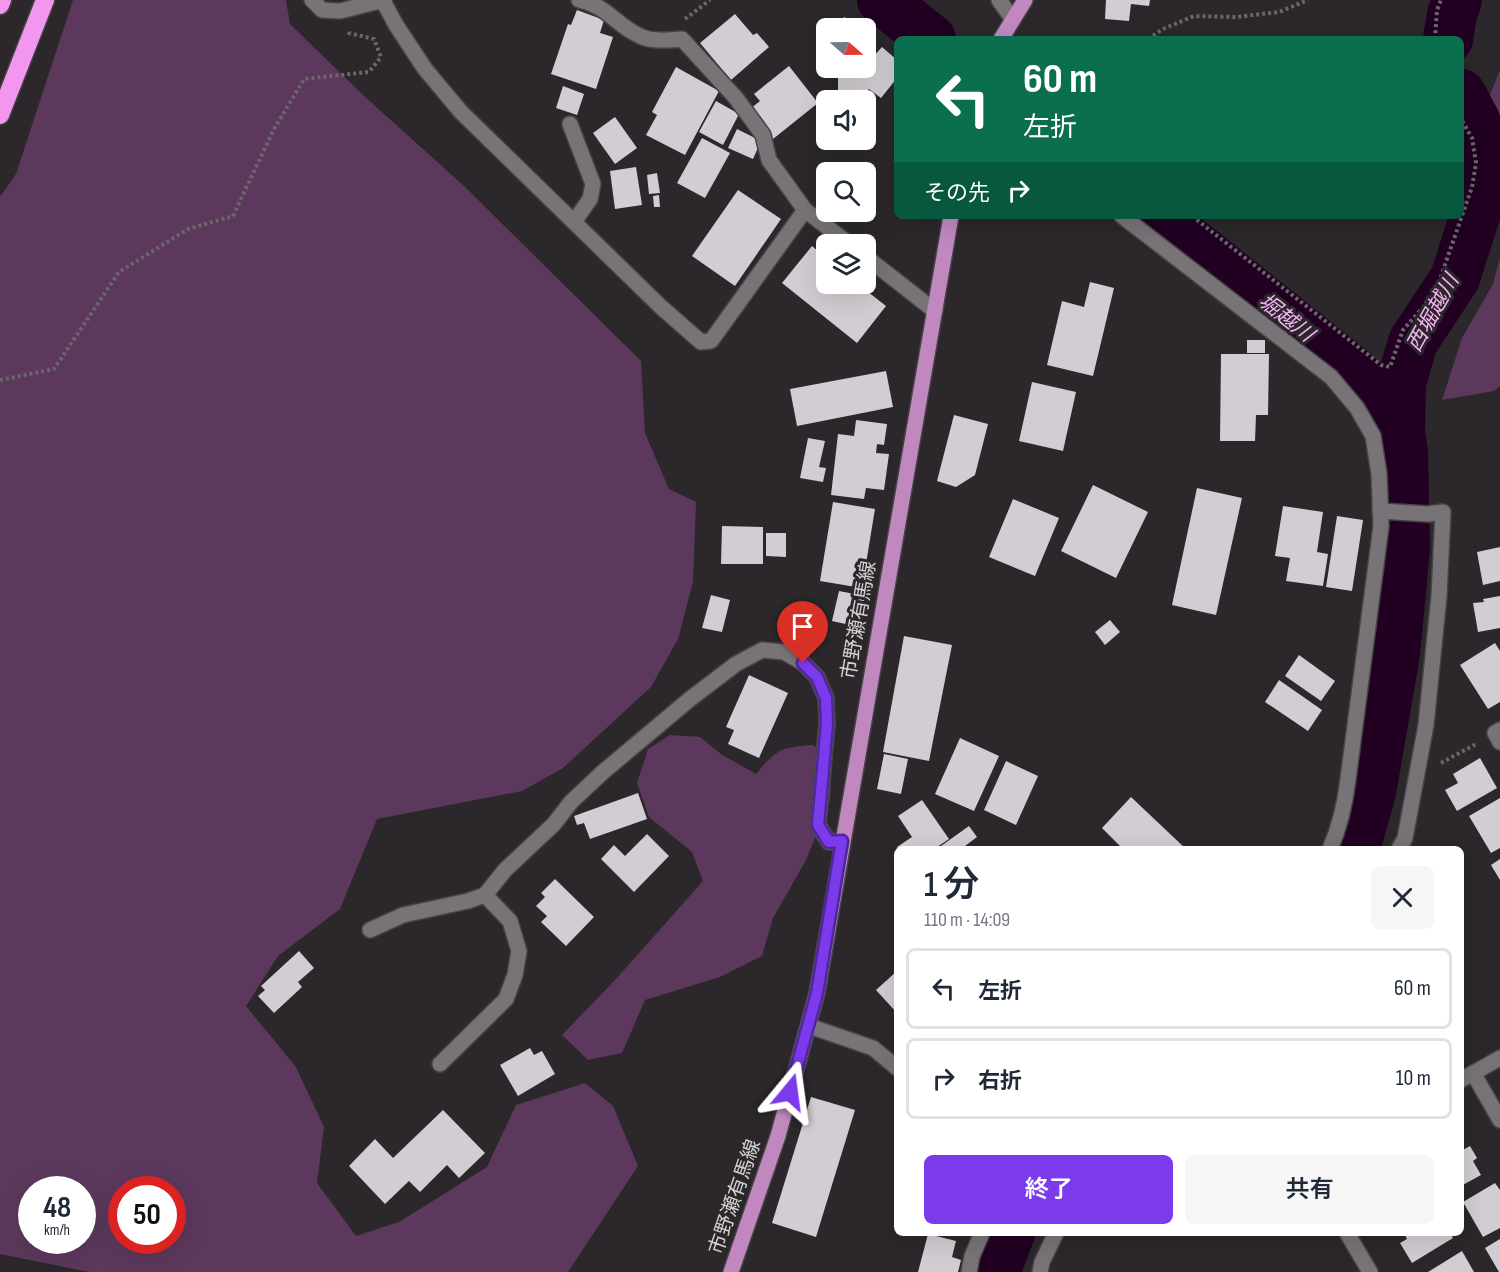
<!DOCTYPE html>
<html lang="ja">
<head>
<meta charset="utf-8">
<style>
	:root { --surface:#fff; --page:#f6f6f7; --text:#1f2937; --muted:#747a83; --line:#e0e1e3; --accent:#7c3aed }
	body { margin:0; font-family:"Sofia Sans Condensed","Noto Sans JP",sans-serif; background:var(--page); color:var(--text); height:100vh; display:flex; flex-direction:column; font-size:22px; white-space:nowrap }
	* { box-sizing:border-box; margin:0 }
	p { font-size:20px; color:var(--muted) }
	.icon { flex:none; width:33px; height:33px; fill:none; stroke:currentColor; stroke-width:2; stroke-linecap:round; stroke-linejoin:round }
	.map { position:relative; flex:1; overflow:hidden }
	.sheet { position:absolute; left:894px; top:846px; width:570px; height:390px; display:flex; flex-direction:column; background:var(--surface); border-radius:9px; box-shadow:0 6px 24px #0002 }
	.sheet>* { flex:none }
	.banner { position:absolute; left:894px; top:36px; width:570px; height:183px; border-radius:9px; box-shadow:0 6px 24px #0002; background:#0b6e4f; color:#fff; overflow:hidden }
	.needle { width:39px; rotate:110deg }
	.controls { position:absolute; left:816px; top:18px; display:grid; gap:12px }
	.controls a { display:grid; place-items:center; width:60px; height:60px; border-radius:9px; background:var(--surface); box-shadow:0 6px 24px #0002; font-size:30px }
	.speed { position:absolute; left:18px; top:1176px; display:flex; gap:12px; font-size:30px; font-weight:700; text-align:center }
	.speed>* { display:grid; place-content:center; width:78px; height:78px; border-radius:50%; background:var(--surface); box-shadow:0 6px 24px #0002; line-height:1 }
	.speed small { font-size:15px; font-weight:400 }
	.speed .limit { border:9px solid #d22; background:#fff; color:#111 }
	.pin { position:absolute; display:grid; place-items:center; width:51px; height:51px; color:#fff; margin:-62px -26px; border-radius:50% 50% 50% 0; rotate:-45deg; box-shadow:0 0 6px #0007 }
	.pin .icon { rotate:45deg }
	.me { position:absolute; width:66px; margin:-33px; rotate:16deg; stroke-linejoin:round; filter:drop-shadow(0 0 4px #0008) }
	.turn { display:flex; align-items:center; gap:21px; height:126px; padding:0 30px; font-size:27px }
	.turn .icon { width:78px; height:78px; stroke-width:2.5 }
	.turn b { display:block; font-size:42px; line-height:51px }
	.then { display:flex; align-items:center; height:57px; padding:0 30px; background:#0003; gap:12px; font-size:22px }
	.round { display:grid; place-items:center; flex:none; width:63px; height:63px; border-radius:9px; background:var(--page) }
	.summary { display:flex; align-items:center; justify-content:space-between; height:102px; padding:0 30px }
	h1 { font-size:36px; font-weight:600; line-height:45px }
	.action { display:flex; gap:12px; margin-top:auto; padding:12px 30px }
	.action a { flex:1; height:69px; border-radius:9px; background:var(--accent); color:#fff; font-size:24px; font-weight:600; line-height:69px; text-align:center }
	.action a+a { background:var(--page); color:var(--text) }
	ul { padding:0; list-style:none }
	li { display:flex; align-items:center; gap:18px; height:81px; margin:0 12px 9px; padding:0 18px; border:3px solid var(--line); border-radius:9px }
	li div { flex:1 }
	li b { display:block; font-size:22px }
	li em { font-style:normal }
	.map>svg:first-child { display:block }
	.green { fill:#5c395c; fill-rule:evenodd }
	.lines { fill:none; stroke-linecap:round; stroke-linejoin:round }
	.river { stroke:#210022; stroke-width:50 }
	.building { fill:#d2cdd2 }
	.minor-casing { stroke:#464245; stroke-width:18 }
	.major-casing { stroke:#464245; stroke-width:18 }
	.highway-casing { stroke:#464245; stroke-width:21 }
	.path { stroke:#6a666a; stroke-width:4; stroke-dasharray:3 3; stroke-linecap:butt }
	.minor { stroke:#787377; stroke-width:15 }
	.major { stroke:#c188c0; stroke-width:15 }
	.highway { stroke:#f296f0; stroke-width:18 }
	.route-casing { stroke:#51269a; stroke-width:15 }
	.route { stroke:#7c3aed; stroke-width:10 }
	.labels { text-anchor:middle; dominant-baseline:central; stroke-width:6; stroke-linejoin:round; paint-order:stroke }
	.street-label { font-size:20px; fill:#d3d1d3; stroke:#2b272b }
	.water-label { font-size:21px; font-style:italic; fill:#f8b3f6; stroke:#2b272b }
</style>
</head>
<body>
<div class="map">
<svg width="1500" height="1272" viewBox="0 0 1500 1272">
	<rect width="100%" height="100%" fill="#2b272b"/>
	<g class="green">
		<path d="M 73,0 L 286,0 L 290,24 L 363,95 L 464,186 L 641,361 L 645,433 L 669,489 L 696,502 L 693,582 L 678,639 L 651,687 L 563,768 L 522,791 L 377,819 L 340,909 L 278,956 L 246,1006 L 296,1067 L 324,1127 L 317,1183 L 356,1236 L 399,1222 L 487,1167 L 516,1105 L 585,1083 L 613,1106 L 638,1166 L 568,1272 L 89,1272 L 0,1254 L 0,197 L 16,174 ZM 32,1190 L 82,1190 L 82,1240 L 32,1240 ZM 122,1190 L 172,1190 L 172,1240 L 122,1240 Z"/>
		<path d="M 1500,70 L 1500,137 L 1485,107 Z"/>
		<path d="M 1500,258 L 1500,386 L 1494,391 L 1442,400 L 1462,338 L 1493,284 Z"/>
		<path d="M 670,735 L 700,737 L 721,754 L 756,774 C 776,750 781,747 813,745 L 832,761 L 830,801 L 806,860 L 773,918 L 762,956 L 720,977 L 645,1000 L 622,1053 L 588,1060 L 562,1035 L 616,979 L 703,881 L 692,852 L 649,817 L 637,783 L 648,749 Z"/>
	</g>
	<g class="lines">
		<g class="river">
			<path d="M 882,0 L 931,39"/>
			<path d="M 1448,39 L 1452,14 L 1457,0"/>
			<path d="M 1158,216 L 1350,369 L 1387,404 L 1400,432"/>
			<path d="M 1355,849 L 1371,792 L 1395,654 L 1405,548 L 1403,453 L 1400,432 L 1401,383 L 1413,342 L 1455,278 L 1488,175 L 1484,146 L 1475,120 L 1461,94"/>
			<path d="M 995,1272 L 1010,1233"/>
		</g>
	</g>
	<g class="building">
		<path d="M 1106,0 L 1150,0 L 1149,6 L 1131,4 L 1129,21 L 1105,19 Z"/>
		<path d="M 577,10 L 604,20 L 600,33 L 613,37 L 596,89 L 551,74 L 568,24 L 571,25 Z"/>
		<path d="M 735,14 L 753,35 L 757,33 L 769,47 L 731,80 L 700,43 Z"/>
		<path d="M 844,17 L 875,32 L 868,48 L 866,48 L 866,28 L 839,28 Z"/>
		<path d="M 882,47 L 897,60 L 897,78 L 881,98 L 869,89 L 860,100 L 847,100 L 838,94 L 838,69 L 839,68 L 866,68 L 866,57 L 870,60 Z"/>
		<path d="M 789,66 L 818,103 L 773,139 L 750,109 L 760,101 L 754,94 Z"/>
		<path d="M 676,67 L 719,91 L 685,155 L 646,135 L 657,115 L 652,112 Z"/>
		<path d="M 563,86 L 584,94 L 577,115 L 556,108 Z"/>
		<path d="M 716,101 L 739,114 L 723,145 L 699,132 Z"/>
		<path d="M 615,117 L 637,148 L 615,164 L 593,133 Z"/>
		<path d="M 737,129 L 761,141 L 753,159 L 728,148 Z"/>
		<path d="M 702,138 L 730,153 L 705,198 L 677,183 Z"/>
		<path d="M 636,167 L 642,205 L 615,209 L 610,171 Z"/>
		<path d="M 657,173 L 660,193 L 649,194 L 647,175 Z"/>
		<path d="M 738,190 L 781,219 L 735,286 L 692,256 Z"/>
		<path d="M 659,195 L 660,207 L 654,207 L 653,196 Z"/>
		<path d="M 812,246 L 826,258 L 826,284 L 858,284 L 886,306 L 857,343 L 782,283 Z"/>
		<path d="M 1090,282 L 1114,288 L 1093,376 L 1047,365 L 1062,301 L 1084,307 Z"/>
		<rect x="1247" y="340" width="18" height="13"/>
		<path d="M 1221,354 L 1269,354 L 1268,415 L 1256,415 L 1255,441 L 1220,441 Z"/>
		<path d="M 886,371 L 893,407 L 797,426 L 790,389 Z"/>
		<path d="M 1032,382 L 1076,392 L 1063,451 L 1019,441 Z"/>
		<path d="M 954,415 L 988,424 L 975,475 L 956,487 L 937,481 Z"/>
		<path d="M 856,420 L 887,424 L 884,445 L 877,444 L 876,453 L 889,454 L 884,490 L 866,488 L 864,499 L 831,495 L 838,434 L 854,436 Z"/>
		<path d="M 808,438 L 825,441 L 819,467 L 826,468 L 823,482 L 800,478 Z"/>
		<path d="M 1093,485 L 1148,512 L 1116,578 L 1061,551 Z"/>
		<path d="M 1197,488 L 1242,498 L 1216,615 L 1172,605 Z"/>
		<path d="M 1013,499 L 1059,518 L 1035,576 L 989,557 Z"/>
		<path d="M 833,502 L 875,509 L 862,588 L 820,581 Z"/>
		<path d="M 1283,506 L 1323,512 L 1317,552 L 1328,554 L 1323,586 L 1286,581 L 1290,558 L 1275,556 Z"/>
		<path d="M 1337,516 L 1363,520 L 1352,591 L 1326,587 Z"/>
		<path d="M 722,526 L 763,527 L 763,564 L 721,564 Z"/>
		<path d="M 766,533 L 786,533 L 786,557 L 766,556 Z"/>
		<path d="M 1500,547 L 1500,581 L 1483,585 L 1477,552 Z"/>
		<path d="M 839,591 L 865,596 L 859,627 L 832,621 Z"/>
		<path d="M 711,595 L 730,600 L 722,632 L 702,628 Z"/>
		<path d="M 1500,596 L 1500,628 L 1478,632 L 1473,603 L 1484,602 L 1483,599 Z"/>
		<path d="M 1110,620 L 1120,632 L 1105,645 L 1095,632 Z"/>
		<path d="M 904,636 L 952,645 L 929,761 L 883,752 Z"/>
		<path d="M 1495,643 L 1500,651 L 1500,702 L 1488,709 L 1460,665 Z"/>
		<path d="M 1299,655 L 1335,681 L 1321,701 L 1285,676 Z"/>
		<path d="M 749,675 L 788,693 L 759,758 L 728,744 L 734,730 L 726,727 Z"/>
		<path d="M 1279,680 L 1322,710 L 1308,731 L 1265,702 Z"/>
		<path d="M 960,738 L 999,756 L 974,811 L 935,794 Z"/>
		<path d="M 884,754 L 908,759 L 901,794 L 877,789 Z"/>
		<path d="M 1480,758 L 1497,788 L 1457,811 L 1445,790 L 1458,783 L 1453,774 Z"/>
		<path d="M 1006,761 L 1038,776 L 1016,825 L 984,810 Z"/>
		<path d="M 638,793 L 647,819 L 590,839 L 584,823 L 577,825 L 574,816 Z"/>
		<path d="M 1131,797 L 1186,849 L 1123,849 L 1102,828 Z"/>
		<path d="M 1500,798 L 1500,848 L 1491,853 L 1469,816 Z"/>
		<path d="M 922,800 L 949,839 L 934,849 L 898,849 L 897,847 L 912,837 L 898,816 Z"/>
		<path d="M 969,826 L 977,837 L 961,849 L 943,849 L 941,846 Z"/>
		<path d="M 647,834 L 669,856 L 634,892 L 601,859 L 614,845 L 625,856 Z"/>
		<path d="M 1500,859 L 1500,880 L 1491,865 Z"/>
		<path d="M 555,879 L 594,917 L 566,946 L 541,922 L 547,916 L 536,906 L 545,897 L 541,893 Z"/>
		<path d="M 299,951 L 314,968 L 298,982 L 302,987 L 274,1013 L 258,996 L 265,990 L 261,986 Z"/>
		<path d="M 897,971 L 897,1013 L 876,990 Z"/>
		<path d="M 530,1048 L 534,1055 L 542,1051 L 555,1074 L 518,1096 L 500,1065 Z"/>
		<path d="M 811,1097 L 855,1110 L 816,1237 L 772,1223 Z"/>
		<path d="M 443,1110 L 485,1153 L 459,1178 L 447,1165 L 420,1192 L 409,1181 L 385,1204 L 349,1166 L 375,1139 L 393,1158 Z"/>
		<path d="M 1470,1146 L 1477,1158 L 1473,1161 L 1481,1175 L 1461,1186 L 1461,1151 Z"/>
		<path d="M 1495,1183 L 1500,1190 L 1500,1228 L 1483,1237 L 1463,1202 Z"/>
		<path d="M 1404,1233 L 1450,1233 L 1453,1238 L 1412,1263 L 1400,1243 L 1407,1239 Z"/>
		<path d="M 928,1234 L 956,1241 L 952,1257 L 961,1260 L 958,1272 L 918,1272 Z"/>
		<path d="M 1500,1239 L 1500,1272 L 1499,1272 L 1485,1248 Z"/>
		<path d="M 1462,1251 L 1474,1272 L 1428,1272 Z"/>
	</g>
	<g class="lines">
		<defs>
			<g id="minor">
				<path d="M 312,0 L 322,10 L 340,11 L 384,0"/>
				<path d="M 579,0 C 608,6 615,25 640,36 C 652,42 669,40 682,39 L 736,98 L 763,135 L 769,160 L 805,210"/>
				<path d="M 999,0 L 1012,18"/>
				<path d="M 383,1 L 396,25 L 425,69 L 461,112 L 661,307 L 701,342 L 711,341 L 805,210 L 849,244"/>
				<path d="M 570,124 L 593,184 L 590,199 L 574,222"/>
				<path d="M 1122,216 L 1331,377 L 1357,408 L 1373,436 L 1379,474 L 1381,526 L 1348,779 C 1345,804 1340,826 1330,849"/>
				<path d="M 866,257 L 935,311"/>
				<path d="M 1380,511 L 1428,514 L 1443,512 L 1439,596 L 1426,725 L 1405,838 L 1399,849"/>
				<path d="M 1500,730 L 1495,733 L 1500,742"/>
				<path d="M 370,930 L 403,915 L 468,901 L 485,895"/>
				<path d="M 809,1026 L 873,1048 L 897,1068"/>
				<path d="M 440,1064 L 506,999 L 515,975 L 519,951 L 510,921 L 485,895 L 505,870 L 554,824 L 571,802 L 603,772 L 690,699 L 736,664 L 762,650 L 784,652 L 803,663 L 817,677 L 826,698 L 827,723 L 818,825 L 829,842 L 842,841"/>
				<path d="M 1473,1073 L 1500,1120"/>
				<path d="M 1461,1080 L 1500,1058"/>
				<path d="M 1347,1233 L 1370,1272"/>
				<path d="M 969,1272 L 972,1256 L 982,1233"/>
				<path d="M 1040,1272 L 1042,1262 L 1056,1233"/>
			</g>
			<g id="major">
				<path d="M 1001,39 L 1025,0"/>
				<path d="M 731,1272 L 778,1136 L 817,993 L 951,216"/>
			</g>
			<g id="highway">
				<path d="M 0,5 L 2,0"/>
				<path d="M 0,115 L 45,0"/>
			</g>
		</defs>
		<use href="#minor" class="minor-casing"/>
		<use href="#major" class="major-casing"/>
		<use href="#highway" class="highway-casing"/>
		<g class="path">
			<path d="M 685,19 L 710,0"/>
			<path d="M 1148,39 L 1163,29 L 1194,16 L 1236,17 L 1279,12 L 1308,0"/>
			<path d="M 1435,39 L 1437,10 L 1441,0"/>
			<path d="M 1192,216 L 1381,365 L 1390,367 L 1403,330 L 1425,305 L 1440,279 L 1472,187 L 1476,163 L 1472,138 L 1461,119"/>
			<path d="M 0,380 L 54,369 L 119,272 L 188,229 L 233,216 L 274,129 L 304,79 L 369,72 L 381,57 L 374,39 L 349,33 L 348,30"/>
			<path d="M 1441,763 L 1476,744"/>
		</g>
		<use href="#minor" class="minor"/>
		<use href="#major" class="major"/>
		<use href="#highway" class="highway"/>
	</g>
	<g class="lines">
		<defs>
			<path id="route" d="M 790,1092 L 817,993 L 842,841 L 829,842 L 818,825 L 827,723 L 826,698 L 817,677 L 803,663"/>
		</defs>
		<use href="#route" class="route-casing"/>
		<use href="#route" class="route"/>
	</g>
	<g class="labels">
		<g class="street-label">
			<text transform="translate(859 620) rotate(-80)">市野瀬有馬線</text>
			<text transform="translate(735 1197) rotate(-71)">市野瀬有馬線</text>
		</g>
		<g class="water-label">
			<text transform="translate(1433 313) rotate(-61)">西堀越川</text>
			<text transform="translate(1286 318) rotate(38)">堀越川</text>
		</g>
	</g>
</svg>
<div class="controls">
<a><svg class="needle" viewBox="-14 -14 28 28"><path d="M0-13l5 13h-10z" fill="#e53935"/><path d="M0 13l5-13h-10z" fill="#747a83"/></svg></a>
<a><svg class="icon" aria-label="sound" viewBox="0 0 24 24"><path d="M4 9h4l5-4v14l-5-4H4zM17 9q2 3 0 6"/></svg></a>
<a><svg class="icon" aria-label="search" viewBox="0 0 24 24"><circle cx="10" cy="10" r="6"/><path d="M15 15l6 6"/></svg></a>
<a><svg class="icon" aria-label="layers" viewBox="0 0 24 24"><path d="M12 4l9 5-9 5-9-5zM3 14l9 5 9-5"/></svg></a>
</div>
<div class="speed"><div>48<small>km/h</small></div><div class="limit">50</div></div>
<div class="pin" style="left:803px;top:663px;background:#d93025"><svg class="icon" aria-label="arrive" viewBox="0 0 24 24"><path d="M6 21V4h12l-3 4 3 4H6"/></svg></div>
<svg class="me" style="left:790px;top:1092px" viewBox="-20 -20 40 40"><path d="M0-17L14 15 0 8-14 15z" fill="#7c3aed" stroke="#fff" stroke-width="4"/></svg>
<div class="banner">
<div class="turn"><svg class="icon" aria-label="left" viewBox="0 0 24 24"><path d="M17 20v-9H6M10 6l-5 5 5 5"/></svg><div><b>60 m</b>左折</div></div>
<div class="then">その先<svg class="icon" aria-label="right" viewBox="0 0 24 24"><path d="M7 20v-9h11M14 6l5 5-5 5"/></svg></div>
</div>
<section class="sheet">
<div class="summary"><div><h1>1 分</h1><p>110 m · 14:09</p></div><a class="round"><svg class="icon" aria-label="close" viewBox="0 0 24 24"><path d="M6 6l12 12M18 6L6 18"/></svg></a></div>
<ul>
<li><svg class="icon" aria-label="left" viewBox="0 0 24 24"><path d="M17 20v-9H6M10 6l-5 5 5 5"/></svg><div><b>左折</b></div><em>60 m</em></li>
<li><svg class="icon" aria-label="right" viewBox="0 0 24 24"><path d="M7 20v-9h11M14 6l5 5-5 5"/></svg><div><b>右折</b></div><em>10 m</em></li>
</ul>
<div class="action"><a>終了</a><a>共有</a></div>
</section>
</div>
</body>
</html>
